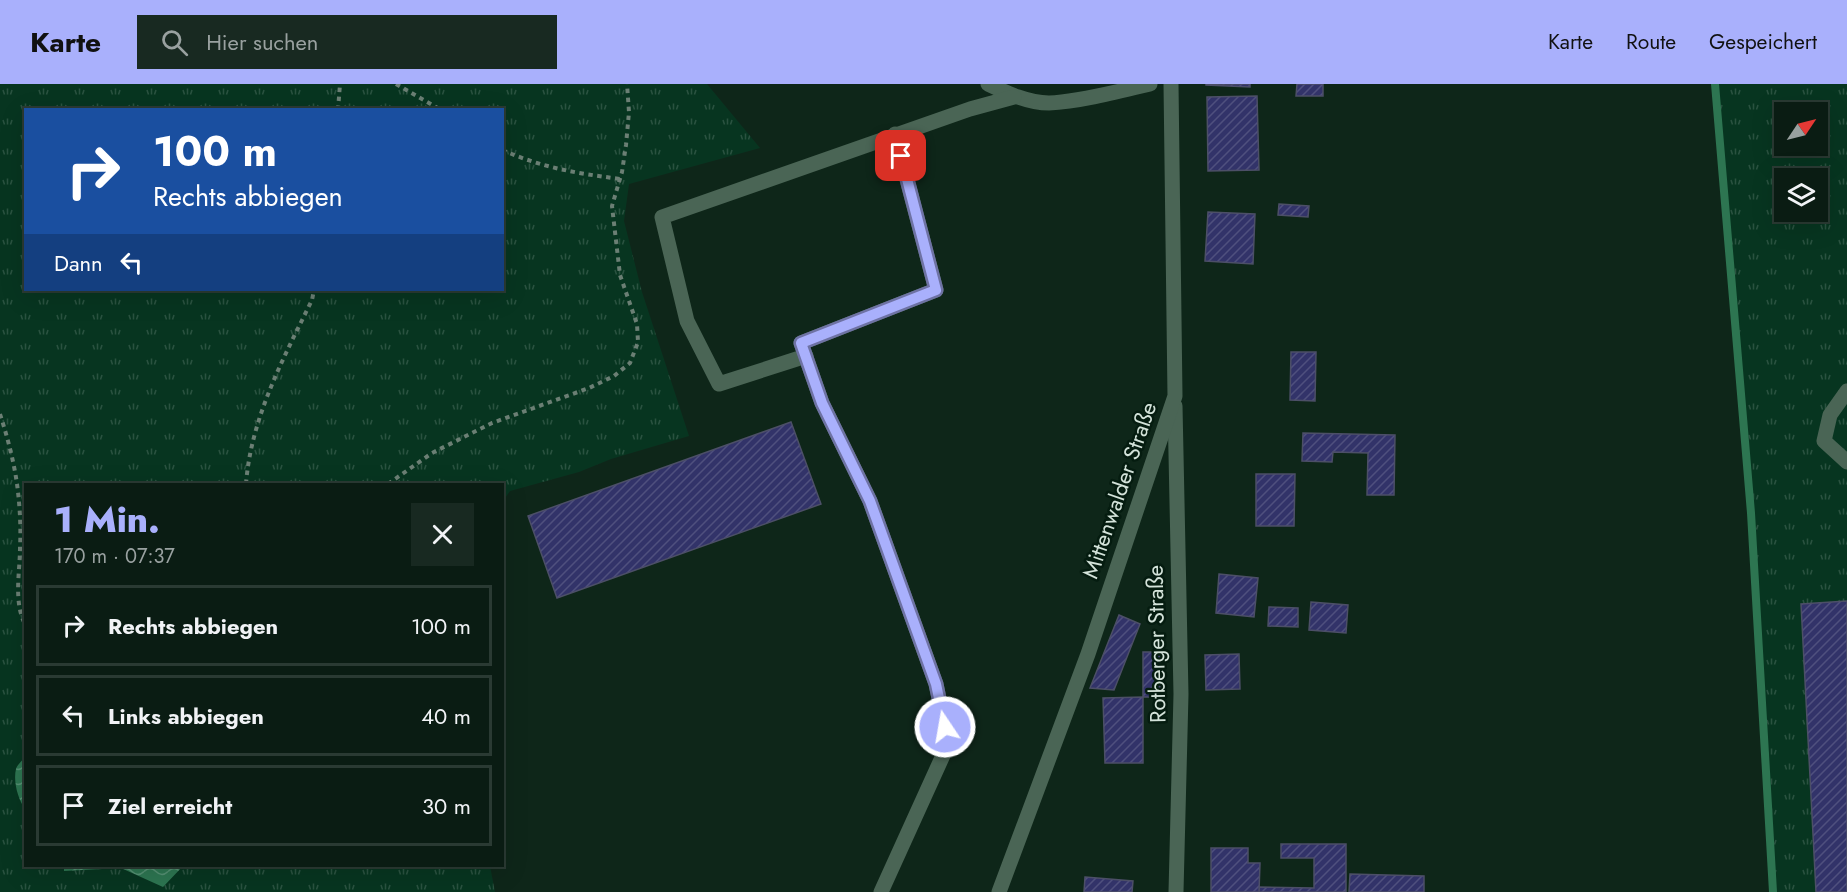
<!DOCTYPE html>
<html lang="de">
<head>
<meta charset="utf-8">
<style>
	:root { --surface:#0a1c13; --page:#182921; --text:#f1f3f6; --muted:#99a1a0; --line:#2a3a33; --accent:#a9b0fc }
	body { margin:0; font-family:Jost,sans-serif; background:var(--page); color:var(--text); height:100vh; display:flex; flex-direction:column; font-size:22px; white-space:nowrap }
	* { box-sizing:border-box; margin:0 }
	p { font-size:20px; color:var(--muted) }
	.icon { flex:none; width:33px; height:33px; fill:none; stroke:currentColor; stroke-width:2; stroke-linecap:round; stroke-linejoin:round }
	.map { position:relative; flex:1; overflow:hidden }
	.drawer { position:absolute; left:24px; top:399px; width:480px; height:384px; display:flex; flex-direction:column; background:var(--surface); border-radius:0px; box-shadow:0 6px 24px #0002,0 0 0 2px var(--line) }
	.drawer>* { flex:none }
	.hud { position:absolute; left:24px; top:24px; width:480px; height:183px; border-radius:0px; box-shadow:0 6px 24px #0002,0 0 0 2px var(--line); background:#1a4fa0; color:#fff; overflow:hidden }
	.needle { width:39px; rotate:55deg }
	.buttons { position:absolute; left:1774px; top:18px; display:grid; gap:12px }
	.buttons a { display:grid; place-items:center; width:54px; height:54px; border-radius:0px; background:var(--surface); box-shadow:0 6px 24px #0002,0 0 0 2px var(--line); font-size:30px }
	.pin { position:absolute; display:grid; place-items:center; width:51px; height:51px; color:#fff; margin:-26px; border-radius:12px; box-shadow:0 3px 9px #0006 }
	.me { position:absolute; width:66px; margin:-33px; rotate:348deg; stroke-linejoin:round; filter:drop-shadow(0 0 4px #0008) }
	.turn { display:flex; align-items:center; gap:21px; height:126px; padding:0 30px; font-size:27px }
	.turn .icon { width:78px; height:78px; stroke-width:2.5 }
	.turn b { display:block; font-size:42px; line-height:51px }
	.then { display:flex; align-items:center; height:57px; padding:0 30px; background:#0003; gap:12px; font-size:22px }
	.round { display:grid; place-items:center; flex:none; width:63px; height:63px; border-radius:0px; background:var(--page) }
	.headline { display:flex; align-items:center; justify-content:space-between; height:102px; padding:0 30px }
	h1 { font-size:36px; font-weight:800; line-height:45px; color:var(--accent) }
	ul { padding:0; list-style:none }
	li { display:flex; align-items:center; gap:18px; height:81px; margin:0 12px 9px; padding:0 18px; border:3px solid var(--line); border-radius:0px }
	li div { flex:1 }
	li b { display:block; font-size:22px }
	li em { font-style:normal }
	header { display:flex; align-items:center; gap:36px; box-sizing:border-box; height:84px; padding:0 30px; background:var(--accent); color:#111 }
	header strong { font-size:28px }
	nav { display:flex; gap:33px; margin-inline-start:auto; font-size:21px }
	.search { width:420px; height:54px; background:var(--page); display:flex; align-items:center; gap:15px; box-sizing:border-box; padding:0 21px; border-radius:0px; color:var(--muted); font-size:22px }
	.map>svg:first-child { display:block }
	.grass { fill:url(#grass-tufts); fill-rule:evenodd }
	.water { fill:url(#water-waves) }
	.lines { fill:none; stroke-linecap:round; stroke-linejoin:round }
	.stream { stroke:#2d7551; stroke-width:8 }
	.building { fill:url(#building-hatch); stroke:#4c4f67; stroke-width:1.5 }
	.path { stroke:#6b7f74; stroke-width:4; stroke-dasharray:4.5 4.5; stroke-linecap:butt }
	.minor { stroke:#4a6555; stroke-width:15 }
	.route-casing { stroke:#6e72a4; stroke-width:15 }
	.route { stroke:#a9b0fc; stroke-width:10 }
	.labels { text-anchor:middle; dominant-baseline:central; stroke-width:5; stroke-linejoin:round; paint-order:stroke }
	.street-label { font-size:22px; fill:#d4e3da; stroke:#051c10 }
</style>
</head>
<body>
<header>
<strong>Karte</strong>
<div class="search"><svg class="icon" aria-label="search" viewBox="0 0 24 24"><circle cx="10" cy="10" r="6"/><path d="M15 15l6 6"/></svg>Hier suchen</div>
<nav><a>Karte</a><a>Route</a><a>Gespeichert</a></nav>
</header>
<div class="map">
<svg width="1847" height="808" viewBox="0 0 1847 808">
	<defs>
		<pattern id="grass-tufts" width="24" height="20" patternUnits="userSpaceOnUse" patternTransform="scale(1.5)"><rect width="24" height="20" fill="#073520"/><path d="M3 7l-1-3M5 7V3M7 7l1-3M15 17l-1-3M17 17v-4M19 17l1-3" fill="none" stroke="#2a5240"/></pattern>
		<pattern id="water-waves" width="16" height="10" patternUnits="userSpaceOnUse" patternTransform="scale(1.5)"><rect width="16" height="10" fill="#2d7551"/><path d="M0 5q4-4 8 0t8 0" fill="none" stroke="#548f72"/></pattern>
		<pattern id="building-hatch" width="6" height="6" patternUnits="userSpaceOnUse" patternTransform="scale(1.5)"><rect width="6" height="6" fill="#323369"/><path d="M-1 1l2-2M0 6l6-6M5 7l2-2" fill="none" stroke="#4f507e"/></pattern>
	</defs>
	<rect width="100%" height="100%" fill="#0e2619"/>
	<g class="grass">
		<path d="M 0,0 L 707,0 L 760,64 L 629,100 L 624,137 L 642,208 L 689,352 L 611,375 L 579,388 L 510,407 L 503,417 L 502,400 L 26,400 L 26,782 L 490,782 L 495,808 L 0,808 ZM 26,26 L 502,26 L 502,206 L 26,206 Z"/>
		<path d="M 1715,0 L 1847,0 L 1847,808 L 1773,808 L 1751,429 ZM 1785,28 L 1818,28 L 1818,62 L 1785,62 ZM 1785,94 L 1818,94 L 1818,128 L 1785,128 Z"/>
	</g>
	<g class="water">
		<path d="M 25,673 L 25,725 C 18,715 13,698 16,685 C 17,681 22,677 25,673 Z"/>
		<path d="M 64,782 L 183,782 L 163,803 L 121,784 L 64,787 Z"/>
	</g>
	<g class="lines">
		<path class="stream" d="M 1715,0 L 1751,429 L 1773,808"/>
	</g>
	<g class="building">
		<path d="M 1206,0 L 1250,0 L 1250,3 L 1206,1 Z"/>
		<path d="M 1297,0 L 1323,0 L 1323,12 L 1296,12 Z"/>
		<path d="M 1257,12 L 1259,86 L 1208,87 L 1207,13 Z"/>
		<path d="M 1279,120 L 1309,122 L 1308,133 L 1278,131 Z"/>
		<path d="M 1208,128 L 1255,130 L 1253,180 L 1205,177 Z"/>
		<path d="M 1291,268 L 1316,268 L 1315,317 L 1290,316 Z"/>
		<path d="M 791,338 L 821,420 L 557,514 L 528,432 Z"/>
		<path d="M 1303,349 L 1395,351 L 1394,411 L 1367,411 L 1368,369 L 1333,368 L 1332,378 L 1302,377 Z"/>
		<path d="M 1256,390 L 1295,390 L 1294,442 L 1256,442 Z"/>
		<path d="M 1219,490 L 1258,494 L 1254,533 L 1216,529 Z"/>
		<path d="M 1847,517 L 1847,808 L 1816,808 L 1801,520 Z"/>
		<path d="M 1311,518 L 1348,521 L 1346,549 L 1309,546 Z"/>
		<path d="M 1269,523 L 1298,524 L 1298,543 L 1268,542 Z"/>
		<path d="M 1119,531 L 1140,540 L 1114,606 L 1090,604 Z"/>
		<rect x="1143" y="568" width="17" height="45"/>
		<path d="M 1239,570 L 1240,605 L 1206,606 L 1205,571 Z"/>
		<path d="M 1143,613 L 1143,679 L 1105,679 L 1103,614 Z"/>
		<path d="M 1281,760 L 1346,760 L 1346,808 L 1259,808 L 1259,803 L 1314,804 L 1314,774 L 1281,774 Z"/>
		<path d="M 1211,764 L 1248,764 L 1248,779 L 1260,779 L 1259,808 L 1211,808 Z"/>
		<path d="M 1350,790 L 1424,792 L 1424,808 L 1349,808 Z"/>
		<path d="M 1085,793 L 1133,797 L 1132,808 L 1084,808 Z"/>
	</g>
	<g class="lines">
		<g class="path">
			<path d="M 396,0 L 441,26"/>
			<path d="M 338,26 L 340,0"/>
			<path d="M 502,66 C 544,84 575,89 620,95"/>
			<path d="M 0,330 C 8,355 15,381 18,408 C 20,426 21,445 20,464 C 20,489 13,519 26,542"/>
			<path d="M 246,400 C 251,334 283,275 312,216 L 314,206"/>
			<path d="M 388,400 L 432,369 L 492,339 L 589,304 L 614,292 L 630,279 L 638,258 L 637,240 L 620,191 L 612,122 L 622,88 L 626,61 L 629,28 L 627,0"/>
		</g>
		<g class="minor">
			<path d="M 988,0 C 1007,9 1028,19 1049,19 C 1078,18 1121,7 1150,0"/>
			<path d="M 806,272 L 719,300 L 687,237 L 662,133 L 970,25 L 1014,13"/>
			<path d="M 1847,307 L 1830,331 L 1824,357 L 1847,378"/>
			<path d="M 1175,322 L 1181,610 L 1176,808"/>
			<path d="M 881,808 L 945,667 L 945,643 L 936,600 L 870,417 L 822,319 L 801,259 L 936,206 L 895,50"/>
			<path d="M 999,808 L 1088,570 L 1175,312 L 1171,0"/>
		</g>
	</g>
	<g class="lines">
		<defs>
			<path id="route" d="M 901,72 L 936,206 L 801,259 L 822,319 L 870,417 L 936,600 L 945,643"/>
		</defs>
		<use href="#route" class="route-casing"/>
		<use href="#route" class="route"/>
	</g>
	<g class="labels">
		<g class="street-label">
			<text transform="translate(1119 406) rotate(-71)">Mittenwalder Straße</text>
			<text transform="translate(1156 560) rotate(-91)">Rotberger Straße</text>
		</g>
	</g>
</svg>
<div class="buttons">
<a><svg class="needle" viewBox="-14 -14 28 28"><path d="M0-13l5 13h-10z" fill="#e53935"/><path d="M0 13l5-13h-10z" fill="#99a1a0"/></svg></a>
<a><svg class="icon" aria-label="layers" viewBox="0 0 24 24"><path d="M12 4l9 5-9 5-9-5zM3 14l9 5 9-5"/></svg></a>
</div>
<div class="pin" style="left:901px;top:72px;background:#d93025"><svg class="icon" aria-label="arrive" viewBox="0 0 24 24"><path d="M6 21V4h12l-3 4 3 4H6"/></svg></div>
<svg class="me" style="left:945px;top:643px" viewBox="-20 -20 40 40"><circle r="17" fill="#a9b0fc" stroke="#fff" stroke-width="3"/><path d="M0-11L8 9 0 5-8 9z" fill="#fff"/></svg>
<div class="hud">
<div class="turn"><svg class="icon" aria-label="right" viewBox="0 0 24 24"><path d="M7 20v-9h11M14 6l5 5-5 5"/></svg><div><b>100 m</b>Rechts abbiegen</div></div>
<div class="then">Dann<svg class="icon" aria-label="left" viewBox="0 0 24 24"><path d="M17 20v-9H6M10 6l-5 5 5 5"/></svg></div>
</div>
<section class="drawer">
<div class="headline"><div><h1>1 Min.</h1><p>170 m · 07:37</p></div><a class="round"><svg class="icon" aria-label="close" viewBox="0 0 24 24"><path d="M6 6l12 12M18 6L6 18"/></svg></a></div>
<ul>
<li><svg class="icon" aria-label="right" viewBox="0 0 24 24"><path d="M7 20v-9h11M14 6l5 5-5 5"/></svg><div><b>Rechts abbiegen</b></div><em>100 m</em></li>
<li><svg class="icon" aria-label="left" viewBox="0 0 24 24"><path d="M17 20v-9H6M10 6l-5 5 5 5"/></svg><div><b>Links abbiegen</b></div><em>40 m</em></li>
<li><svg class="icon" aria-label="arrive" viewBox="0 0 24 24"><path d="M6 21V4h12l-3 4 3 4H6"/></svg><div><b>Ziel erreicht</b></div><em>30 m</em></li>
</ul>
</section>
</div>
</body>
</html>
